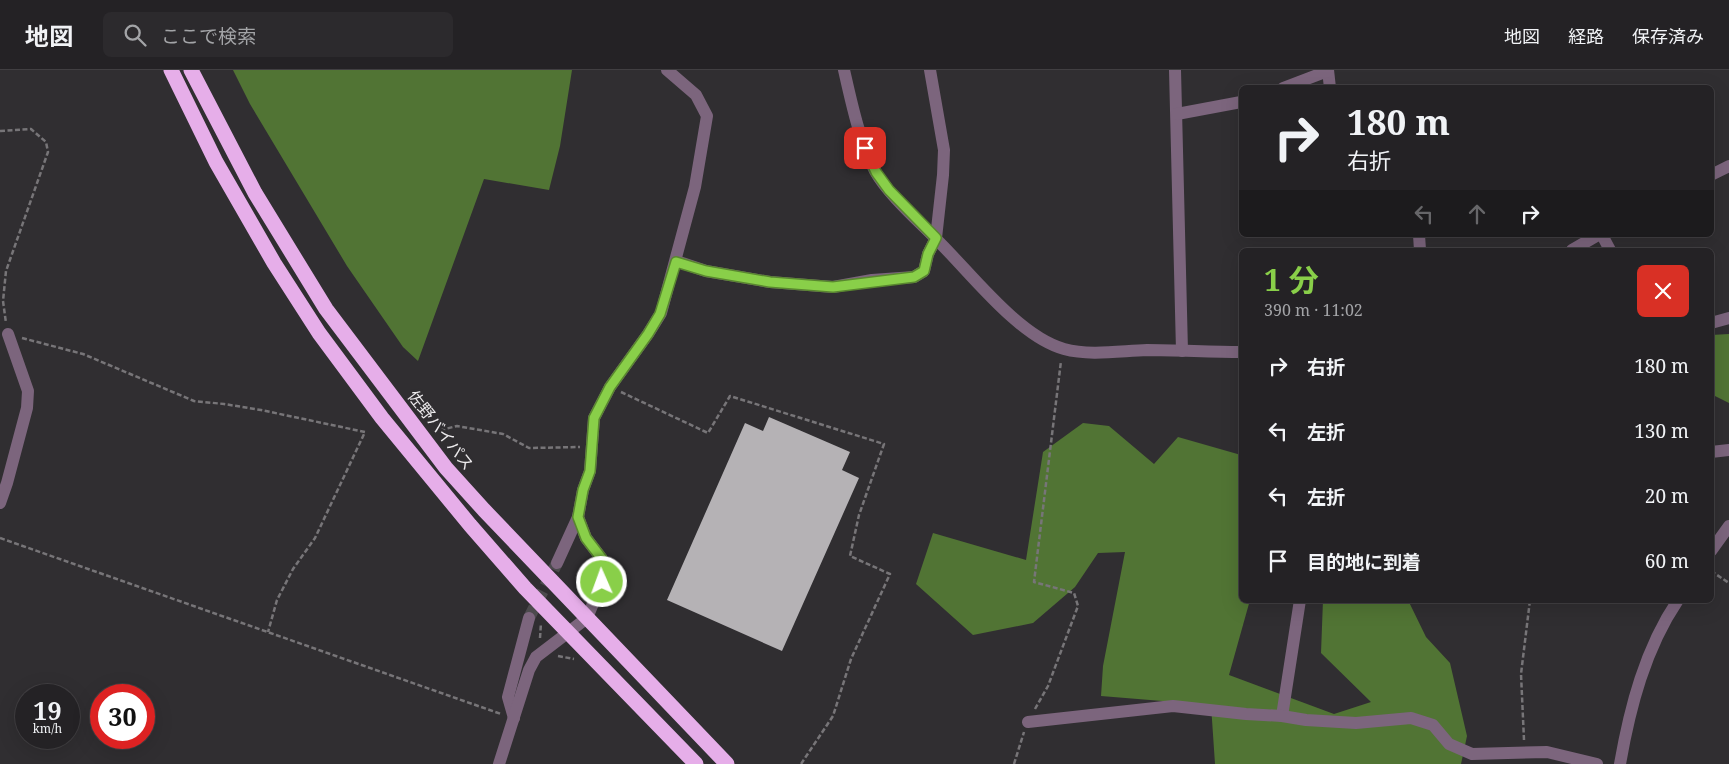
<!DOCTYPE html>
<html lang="ja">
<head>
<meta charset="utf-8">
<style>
	:root { --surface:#242225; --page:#2c2a2d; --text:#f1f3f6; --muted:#a3a4a7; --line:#413f42; --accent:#89cf49 }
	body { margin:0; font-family:"Noto Serif","Noto Sans JP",serif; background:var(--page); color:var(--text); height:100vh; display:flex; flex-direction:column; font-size:19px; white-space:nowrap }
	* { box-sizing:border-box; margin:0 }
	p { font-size:16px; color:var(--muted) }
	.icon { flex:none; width:28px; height:28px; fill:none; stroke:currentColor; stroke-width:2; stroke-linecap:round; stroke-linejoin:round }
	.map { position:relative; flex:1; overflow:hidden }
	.sheet { position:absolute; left:1239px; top:178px; width:475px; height:355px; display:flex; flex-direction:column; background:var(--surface); border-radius:8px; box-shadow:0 5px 20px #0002,0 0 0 1px var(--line) }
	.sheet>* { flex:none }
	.banner { position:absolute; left:1239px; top:15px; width:475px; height:152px; border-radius:8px; box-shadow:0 5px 20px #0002,0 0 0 1px var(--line); background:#242225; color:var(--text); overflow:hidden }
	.speed { position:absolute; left:15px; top:614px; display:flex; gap:10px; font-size:25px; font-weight:700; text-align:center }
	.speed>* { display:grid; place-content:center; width:65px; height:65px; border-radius:50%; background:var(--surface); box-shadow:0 5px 20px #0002,0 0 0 1px var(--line); line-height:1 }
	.speed small { font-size:12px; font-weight:400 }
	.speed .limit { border:8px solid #d22; background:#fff; color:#111 }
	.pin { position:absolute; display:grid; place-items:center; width:42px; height:42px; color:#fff; margin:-21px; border-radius:10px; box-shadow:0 2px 8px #0006 }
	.me { position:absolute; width:55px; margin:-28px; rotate:358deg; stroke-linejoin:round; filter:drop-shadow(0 0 4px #0008) }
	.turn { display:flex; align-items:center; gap:18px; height:105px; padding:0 25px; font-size:22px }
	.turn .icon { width:65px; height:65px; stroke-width:2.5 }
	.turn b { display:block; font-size:35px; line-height:42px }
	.lanes { display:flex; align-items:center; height:48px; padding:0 25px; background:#0003; justify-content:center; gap:25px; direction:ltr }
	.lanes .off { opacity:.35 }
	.round { display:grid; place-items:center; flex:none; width:52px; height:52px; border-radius:8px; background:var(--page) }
	.head { display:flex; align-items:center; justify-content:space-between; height:85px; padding:0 25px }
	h1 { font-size:30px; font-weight:700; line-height:38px; color:var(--accent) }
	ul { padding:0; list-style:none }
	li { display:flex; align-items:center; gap:15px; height:65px; padding:0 25px }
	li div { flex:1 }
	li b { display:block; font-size:19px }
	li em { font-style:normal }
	header { display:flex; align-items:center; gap:30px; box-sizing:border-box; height:70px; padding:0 25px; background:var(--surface); border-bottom:1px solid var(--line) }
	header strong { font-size:24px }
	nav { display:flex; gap:28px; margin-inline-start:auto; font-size:18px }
	.search { width:350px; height:45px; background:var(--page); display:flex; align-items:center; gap:12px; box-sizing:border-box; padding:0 18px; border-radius:8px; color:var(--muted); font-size:19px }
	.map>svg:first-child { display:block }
	.forest { fill:#517434 }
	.building { fill:#b5b2b5 }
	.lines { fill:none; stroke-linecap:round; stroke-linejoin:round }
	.minor-tunnel { stroke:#4c4a4d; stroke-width:12; stroke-dasharray:12 6; stroke-linecap:butt }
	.path { stroke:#777578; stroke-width:2.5; stroke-dasharray:5 2.5; stroke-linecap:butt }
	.minor { stroke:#7c657d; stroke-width:12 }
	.highway { stroke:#e6aee9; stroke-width:15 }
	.route-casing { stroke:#59872f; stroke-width:12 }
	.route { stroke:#89cf49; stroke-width:9 }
	.labels { text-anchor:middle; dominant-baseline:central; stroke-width:5; stroke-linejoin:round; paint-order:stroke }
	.street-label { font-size:16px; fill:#edebed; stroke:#302e31 }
</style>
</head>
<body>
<header>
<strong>地図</strong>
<div class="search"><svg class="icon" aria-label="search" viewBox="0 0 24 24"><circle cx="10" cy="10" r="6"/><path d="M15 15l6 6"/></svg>ここで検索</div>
<nav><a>地図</a><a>経路</a><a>保存済み</a></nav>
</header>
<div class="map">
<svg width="1729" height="694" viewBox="0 0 1729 694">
	<rect width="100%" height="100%" fill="#302e31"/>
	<g class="forest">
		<path d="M 233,0 L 572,0 L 560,76 L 549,120 L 484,109 L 418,291 L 403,277 L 347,196 L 250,34 Z"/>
		<path d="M 1729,264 L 1729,333 L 1711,324 L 1711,265 Z"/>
		<path d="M 1083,353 L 1109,356 L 1154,394 L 1178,367 L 1241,385 L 1241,530 L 1250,530 L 1229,605 L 1334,644 L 1371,632 L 1321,583 L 1323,530 L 1408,530 L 1426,567 L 1450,593 L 1467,666 L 1461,694 L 1215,694 L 1211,635 L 1101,626 L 1103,596 L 1125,482 L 1098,483 L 1075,517 L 1033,553 L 973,565 L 916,514 L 933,463 L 1026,490 L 1043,382 Z"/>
	</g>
	<path class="building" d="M 769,347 L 850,382 L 842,400 L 859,408 L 782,581 L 667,530 L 745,353 L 763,361 Z"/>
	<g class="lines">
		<path class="minor-tunnel" d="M 529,548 L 557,493"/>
		<g class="path">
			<path d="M 0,61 L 31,59 L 46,72 L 48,82 L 6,201 L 3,231 L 6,253"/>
			<path d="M 22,268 L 83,284 L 194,331 L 224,334 L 261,340 L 365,362 L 315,468 L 293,499 L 277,530 L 268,562"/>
			<path d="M 621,322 L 708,363 L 730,326 L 884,374 L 859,445 L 850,486 L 890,504 L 851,589 L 833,646 L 801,694"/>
			<path d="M 433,362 L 457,356 L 503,364 L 529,378 L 580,377"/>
			<path d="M 0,468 L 501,644"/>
			<path d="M 1711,501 L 1729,513"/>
			<path d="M 540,568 L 541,553"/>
			<path d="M 558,586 L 574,589"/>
			<path d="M 1035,639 L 1048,616 L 1078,536 L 1074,523 L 1034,512 L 1061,291"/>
			<path d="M 1524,670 L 1521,604 L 1530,530"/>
			<path d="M 1014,694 L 1024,662"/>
		</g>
		<g class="minor">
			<path d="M 844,0 C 852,35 859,69 875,101 C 889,126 921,153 941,174 C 973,206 1020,267 1064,279 C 1090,286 1119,281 1147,280 C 1178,280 1210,282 1241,282"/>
			<path d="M 1175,0 L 1182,281"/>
			<path d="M 1328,0 L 1330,18"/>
			<path d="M 1283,18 L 1328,1"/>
			<path d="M 1177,44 L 1241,32"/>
			<path d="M 1711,105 L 1729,96"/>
			<path d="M 1419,165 L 1420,180"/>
			<path d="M 1602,165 L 1610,180"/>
			<path d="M 1572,180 L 1598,165"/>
			<path d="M 676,191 L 706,201 L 770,212 L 833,217 L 872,210 L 914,207 L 924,201 L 928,184 L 936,168 L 943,105 L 944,80 L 930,0"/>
			<path d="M 1711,253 L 1729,248"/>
			<path d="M 1711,382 L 1729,380"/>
			<path d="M 0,433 L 7,413 L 27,338 L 28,321 L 8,264"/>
			<path d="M 1711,481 L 1729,456"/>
			<path d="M 557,493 L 578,447"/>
			<path d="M 1282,646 L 1300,530"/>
			<path d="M 514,648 L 508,627 L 529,548"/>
			<path d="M 1028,652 L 1173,636 L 1246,644 L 1282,646 L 1306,650 L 1356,653 L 1411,648 L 1433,655 L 1449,674 L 1472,684 L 1547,682 L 1597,694"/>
			<path d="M 499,694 L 529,600 L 536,587 L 587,548 L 602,512 L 602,489 L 586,468 L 578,447 L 583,420 L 590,401 L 594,348 L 610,317 L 648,264 L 661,243 L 695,117 L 707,46 L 696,25 L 667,0"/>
			<path d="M 1620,694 C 1630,637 1645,579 1678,530"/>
		</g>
		<g class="highway">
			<path d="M 171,0 L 216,92 L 274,193 L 319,263 L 382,348 L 470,455 L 525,518 L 696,694"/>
			<path d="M 191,0 L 255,123 L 326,239 L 446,398 L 484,440 L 727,694"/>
		</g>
	</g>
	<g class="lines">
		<defs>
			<path id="route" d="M 602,512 L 602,489 L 586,468 L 578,447 L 583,420 L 590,401 L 594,348 L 610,317 L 648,264 L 660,244 L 676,192 L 706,201 L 770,212 L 833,217 L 914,207 L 924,201 L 928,184 L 936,168 L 889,120 L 876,102 L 865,78"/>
		</defs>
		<use href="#route" class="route-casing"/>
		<use href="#route" class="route"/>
	</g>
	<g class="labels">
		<g class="street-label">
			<text transform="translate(441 360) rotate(52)">佐野バイパス</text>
		</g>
	</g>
</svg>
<div class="speed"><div>19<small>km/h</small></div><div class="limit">30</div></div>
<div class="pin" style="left:865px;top:78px;background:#d93025"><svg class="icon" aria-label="arrive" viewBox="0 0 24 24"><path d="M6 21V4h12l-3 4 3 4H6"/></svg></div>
<svg class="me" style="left:602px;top:512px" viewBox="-20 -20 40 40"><circle r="17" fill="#89cf49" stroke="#fff" stroke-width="3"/><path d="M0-11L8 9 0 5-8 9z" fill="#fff"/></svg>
<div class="banner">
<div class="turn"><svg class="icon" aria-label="right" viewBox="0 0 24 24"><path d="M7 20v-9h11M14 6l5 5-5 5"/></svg><div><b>180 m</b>右折</div></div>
<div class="lanes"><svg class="icon off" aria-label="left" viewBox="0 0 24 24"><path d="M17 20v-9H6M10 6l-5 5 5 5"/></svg><svg class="icon off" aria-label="ahead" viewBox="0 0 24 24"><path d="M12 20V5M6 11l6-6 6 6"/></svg><svg class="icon" aria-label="right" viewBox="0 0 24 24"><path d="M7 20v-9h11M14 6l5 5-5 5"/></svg></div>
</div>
<section class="sheet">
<div class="head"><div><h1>1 分</h1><p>390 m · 11:02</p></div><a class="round" style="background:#d93025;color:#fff"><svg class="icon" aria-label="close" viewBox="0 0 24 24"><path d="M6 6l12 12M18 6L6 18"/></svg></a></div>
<ul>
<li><svg class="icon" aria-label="right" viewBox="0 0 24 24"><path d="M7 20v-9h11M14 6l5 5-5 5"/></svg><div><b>右折</b></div><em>180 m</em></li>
<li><svg class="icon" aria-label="left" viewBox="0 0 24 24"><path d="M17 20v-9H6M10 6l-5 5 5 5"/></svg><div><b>左折</b></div><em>130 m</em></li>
<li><svg class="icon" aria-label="left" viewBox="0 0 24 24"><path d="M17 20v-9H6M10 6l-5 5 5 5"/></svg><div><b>左折</b></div><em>20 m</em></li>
<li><svg class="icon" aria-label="arrive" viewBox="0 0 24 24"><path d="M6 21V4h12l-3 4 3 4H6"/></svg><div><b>目的地に到着</b></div><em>60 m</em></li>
</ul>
</section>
</div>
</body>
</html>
